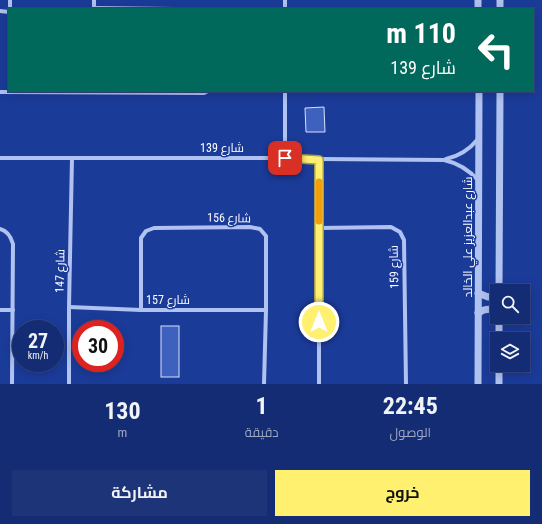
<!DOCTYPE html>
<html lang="ar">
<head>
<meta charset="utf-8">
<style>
	:root { --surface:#142c73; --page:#1d3478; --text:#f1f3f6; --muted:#9da7c4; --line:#334885; --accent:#fff070 }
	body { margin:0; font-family:"Roboto Condensed",Cairo,sans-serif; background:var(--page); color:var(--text); direction:rtl; height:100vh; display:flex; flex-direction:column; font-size:15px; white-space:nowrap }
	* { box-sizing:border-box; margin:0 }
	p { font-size:13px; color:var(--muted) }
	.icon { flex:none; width:22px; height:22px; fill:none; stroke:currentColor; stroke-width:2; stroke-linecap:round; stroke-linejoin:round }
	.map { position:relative; height:384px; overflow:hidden; direction:ltr }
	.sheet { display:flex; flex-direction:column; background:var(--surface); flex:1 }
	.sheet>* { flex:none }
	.banner { position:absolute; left:8px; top:8px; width:526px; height:84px; border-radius:0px; box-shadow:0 2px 10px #0003,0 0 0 1px var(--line); direction:rtl; background:#00695c; color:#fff; overflow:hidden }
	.tools { position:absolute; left:490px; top:284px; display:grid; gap:8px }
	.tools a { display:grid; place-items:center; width:40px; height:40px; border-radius:0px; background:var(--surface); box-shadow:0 2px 10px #0003,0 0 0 1px var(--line); font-size:20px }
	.speed { position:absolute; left:12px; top:320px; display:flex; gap:8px; font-size:20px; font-weight:700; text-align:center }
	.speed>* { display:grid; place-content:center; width:52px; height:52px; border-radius:50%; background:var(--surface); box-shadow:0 2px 10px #0003,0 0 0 1px var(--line); line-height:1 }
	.speed small { font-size:10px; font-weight:400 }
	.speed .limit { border:6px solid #d22; background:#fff; color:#111 }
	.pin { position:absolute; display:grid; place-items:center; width:34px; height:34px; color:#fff; margin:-17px; border-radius:8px; box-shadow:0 2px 6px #0006 }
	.me { position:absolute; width:44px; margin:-22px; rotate:0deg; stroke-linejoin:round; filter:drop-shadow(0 0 3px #0008) }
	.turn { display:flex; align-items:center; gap:14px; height:84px; padding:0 12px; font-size:18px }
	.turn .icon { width:52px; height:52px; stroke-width:2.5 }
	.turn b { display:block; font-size:28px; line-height:34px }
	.eta { display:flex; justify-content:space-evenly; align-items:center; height:68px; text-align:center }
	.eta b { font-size:24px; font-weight:700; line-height:28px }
	.primary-button { display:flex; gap:8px; margin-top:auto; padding:8px 12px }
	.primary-button a { flex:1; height:46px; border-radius:0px; background:var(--accent); color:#111; font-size:16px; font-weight:700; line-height:46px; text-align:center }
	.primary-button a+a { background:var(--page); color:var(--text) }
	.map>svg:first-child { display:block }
	.building { fill:#3f61be; stroke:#d7e1fb }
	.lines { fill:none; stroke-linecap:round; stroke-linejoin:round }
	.minor { stroke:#b0c2f0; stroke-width:4 }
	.tertiary { stroke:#b0c2f0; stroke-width:7 }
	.route-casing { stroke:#a69c49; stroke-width:10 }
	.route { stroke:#fff070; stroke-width:7 }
	.slow { stroke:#f59e0b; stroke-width:7 }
	.labels { text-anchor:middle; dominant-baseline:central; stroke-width:3; stroke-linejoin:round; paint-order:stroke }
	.street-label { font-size:12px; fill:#fff; stroke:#1b3b99 }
</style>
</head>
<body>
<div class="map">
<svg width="542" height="384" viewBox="0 0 542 384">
	<rect width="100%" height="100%" fill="#1b3b99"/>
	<g class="building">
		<path d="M 324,107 L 325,132 L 306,132 L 305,108 Z"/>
		<rect x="161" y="326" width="18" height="51"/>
	</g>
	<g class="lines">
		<g class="minor">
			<path d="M 94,8 L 176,9"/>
			<path d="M 10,9 L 10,0"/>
			<path d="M 94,9 L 94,0"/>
			<path d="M 285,9 L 285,0"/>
			<path d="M 0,11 L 9,12"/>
			<path d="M 0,92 L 204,93 L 208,91"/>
			<path d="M 0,158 L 285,158 L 319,159 L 444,160 C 458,163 469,170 479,181"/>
			<path d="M 285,158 L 285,91"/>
			<path d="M 446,159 C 460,156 469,150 478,139"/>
			<path d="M 319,228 L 391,227 L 400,232 L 404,240 L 406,384"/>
			<path d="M 0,229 C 8,231 11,237 13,244 L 12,384"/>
			<path d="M 69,307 L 141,310 L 266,310"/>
			<path d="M 0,310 L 13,310"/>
			<path d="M 141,310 L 141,238 L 146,231 L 154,228 L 250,227 L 260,229 L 266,236 L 266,310 L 264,384"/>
			<path d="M 69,384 L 69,307 L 72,158"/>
			<path d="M 319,384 L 319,159"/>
		</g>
		<g class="tertiary">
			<path d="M 478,0 L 478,9"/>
			<path d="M 500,9 L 500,0"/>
			<path d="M 499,291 L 500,91"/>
			<path d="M 478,293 L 488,297 L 497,295"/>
			<path d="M 478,313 C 484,309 490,308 497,311"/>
			<path d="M 499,339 L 499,317"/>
			<path d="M 478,384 L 479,91"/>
			<path d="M 499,384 L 499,365"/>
		</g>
	</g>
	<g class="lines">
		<defs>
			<path id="route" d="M 285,158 L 319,160 L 319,322"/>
		</defs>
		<use href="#route" class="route-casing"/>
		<use href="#route" class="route"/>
		<path class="slow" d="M 319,221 L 319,182"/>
	</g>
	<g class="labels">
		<g class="street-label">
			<text x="222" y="148">شارع 139</text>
			<text transform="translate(229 218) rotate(1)">شارع 156</text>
			<text transform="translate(468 237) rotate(-90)">شارع عبدالعزيز علي الخالد</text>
			<text transform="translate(394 267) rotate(-91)">شارع 159</text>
			<text transform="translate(60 271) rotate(-89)">شارع 147</text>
			<text x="168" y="300">شارع 157</text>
		</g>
	</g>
</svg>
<div class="tools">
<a><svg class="icon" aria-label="search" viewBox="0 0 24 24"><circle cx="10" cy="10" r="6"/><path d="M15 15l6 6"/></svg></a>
<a><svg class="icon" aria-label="layers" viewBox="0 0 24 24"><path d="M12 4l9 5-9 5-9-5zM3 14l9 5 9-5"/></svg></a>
</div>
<div class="speed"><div>27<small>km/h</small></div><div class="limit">30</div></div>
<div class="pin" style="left:285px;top:158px;background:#d93025"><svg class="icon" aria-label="arrive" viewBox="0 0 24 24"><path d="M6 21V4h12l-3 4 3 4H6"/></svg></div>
<svg class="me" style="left:319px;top:322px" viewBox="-20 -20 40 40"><circle r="17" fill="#fff070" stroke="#fff" stroke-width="3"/><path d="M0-11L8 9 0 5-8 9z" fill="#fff"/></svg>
<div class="banner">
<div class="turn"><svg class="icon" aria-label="left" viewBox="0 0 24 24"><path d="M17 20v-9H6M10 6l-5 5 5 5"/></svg><div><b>110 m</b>شارع 139</div></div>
</div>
</div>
<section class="sheet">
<div class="eta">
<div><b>22:45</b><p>الوصول</p></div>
<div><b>1</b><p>دقيقة</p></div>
<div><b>130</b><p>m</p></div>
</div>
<div class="primary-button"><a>خروج</a><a>مشاركة</a></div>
</section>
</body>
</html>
